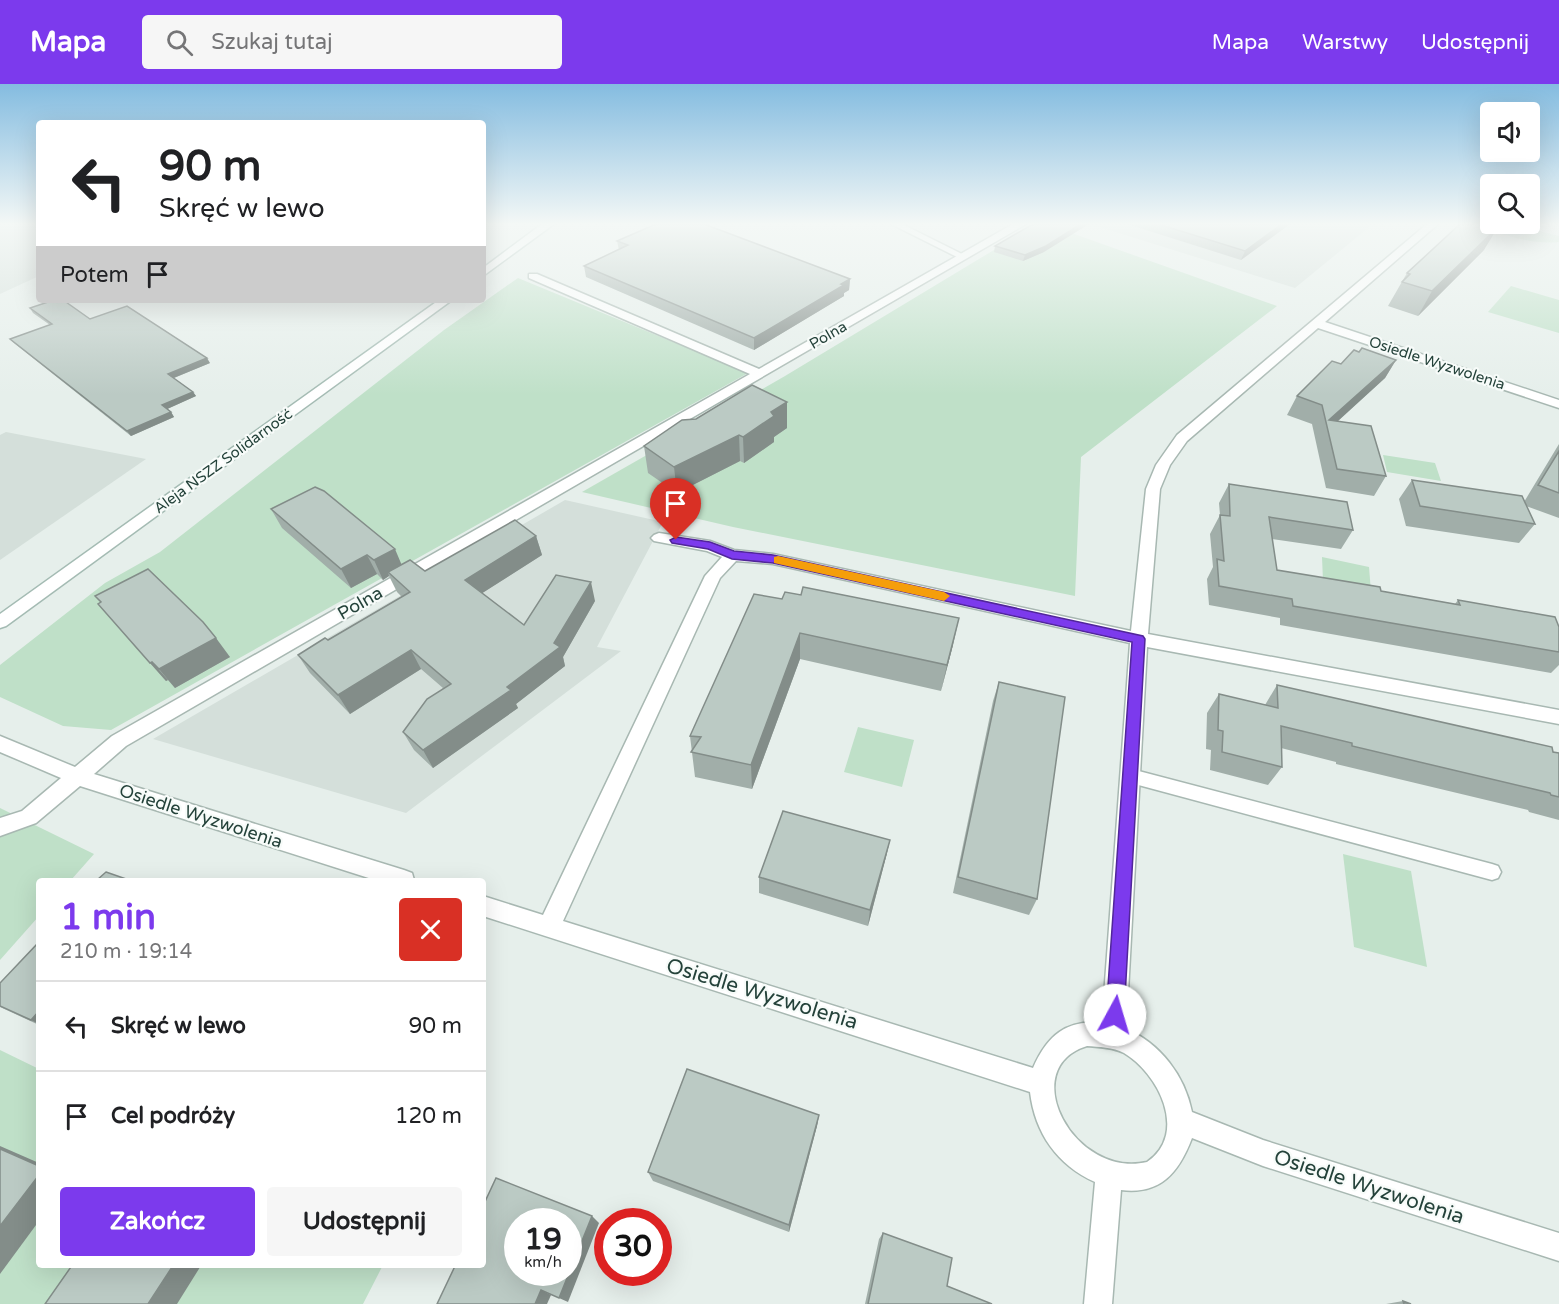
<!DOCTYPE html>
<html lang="pl">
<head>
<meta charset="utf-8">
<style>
	:root { --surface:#fff; --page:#f6f6f6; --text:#202124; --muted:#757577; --line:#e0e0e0; --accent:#7c3aed }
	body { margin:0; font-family:"Varela Round",sans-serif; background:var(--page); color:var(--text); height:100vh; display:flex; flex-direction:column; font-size:22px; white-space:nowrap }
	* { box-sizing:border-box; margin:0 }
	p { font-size:20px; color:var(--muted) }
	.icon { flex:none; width:33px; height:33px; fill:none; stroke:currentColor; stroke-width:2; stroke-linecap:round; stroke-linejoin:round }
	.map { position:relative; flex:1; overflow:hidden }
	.panel { position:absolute; left:36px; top:794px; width:450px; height:390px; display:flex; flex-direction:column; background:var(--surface); border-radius:6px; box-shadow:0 6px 24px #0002 }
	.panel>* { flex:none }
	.guide { position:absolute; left:36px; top:36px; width:450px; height:183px; border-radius:6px; box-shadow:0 6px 24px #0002; background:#fff; color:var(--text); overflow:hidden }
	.buttons { position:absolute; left:1480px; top:18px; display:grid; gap:12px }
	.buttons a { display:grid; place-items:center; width:60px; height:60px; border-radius:6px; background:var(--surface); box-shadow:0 6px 24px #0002; font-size:30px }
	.speed { position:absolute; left:504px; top:1124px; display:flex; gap:12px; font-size:30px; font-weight:700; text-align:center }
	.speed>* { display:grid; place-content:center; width:78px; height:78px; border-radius:50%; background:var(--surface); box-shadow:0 6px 24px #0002; line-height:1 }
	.speed small { font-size:15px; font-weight:400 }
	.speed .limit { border:9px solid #d22; background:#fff; color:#111 }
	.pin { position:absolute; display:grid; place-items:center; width:51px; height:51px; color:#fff; margin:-62px -26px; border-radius:50% 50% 50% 0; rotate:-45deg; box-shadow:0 0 6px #0007 }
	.pin .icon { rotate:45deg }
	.me { position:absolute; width:66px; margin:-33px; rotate:6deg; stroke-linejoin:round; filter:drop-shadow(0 0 4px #0008) }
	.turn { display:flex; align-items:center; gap:21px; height:126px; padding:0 24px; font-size:27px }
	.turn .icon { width:78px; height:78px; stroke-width:2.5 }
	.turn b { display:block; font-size:42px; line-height:51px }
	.then { display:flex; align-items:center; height:57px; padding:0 24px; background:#0003; gap:12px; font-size:22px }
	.round { display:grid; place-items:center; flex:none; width:63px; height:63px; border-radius:6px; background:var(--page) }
	.summary { display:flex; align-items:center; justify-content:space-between; height:102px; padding:0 24px }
	h1 { font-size:36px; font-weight:700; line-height:45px; color:var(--accent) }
	.cta { display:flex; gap:12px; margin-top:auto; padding:12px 24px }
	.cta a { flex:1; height:69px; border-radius:6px; background:var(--accent); color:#fff; font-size:24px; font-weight:700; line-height:69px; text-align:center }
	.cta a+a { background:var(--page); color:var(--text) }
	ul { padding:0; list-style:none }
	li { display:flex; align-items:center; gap:18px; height:90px; padding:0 24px; border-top:2px solid var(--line) }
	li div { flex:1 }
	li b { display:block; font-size:22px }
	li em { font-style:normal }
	header { display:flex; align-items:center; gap:36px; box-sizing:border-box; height:84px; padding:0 30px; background:var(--accent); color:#fff }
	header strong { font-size:28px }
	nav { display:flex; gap:33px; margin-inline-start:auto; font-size:21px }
	.search { width:420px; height:54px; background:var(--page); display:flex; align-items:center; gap:15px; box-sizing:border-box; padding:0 21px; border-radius:6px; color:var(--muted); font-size:22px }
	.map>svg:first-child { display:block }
	.built { fill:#d4dfda }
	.green { fill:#bfe0c8 }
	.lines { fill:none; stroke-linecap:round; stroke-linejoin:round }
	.lane-casing { stroke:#a8b8b2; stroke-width:3 }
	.street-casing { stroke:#a8b8b2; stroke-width:3 }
	.secondary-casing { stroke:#a4bbb3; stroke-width:3 }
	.lane { fill:#fff; fill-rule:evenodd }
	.street { fill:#fff; fill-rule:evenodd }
	.secondary { fill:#fff; fill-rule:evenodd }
	.wall { fill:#a1aea9 }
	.shaded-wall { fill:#838d89 }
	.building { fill:#bbcac4; stroke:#838d89; stroke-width:1.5; fill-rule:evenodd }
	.route { fill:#7c3aed; stroke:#51269a; stroke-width:1.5 }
	.slow { fill:#f59e0b }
	.labels { text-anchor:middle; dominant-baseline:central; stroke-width:4.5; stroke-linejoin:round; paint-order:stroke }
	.far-street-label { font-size:15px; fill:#24423a; stroke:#f7fbf9 }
	.street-label { font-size:18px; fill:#24423a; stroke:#f7fbf9 }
	.near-street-label { font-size:21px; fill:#24423a; stroke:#f7fbf9 }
</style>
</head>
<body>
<header>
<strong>Mapa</strong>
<div class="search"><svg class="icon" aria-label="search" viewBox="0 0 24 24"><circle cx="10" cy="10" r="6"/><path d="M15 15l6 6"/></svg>Szukaj tutaj</div>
<nav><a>Mapa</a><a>Warstwy</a><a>Udostępnij</a></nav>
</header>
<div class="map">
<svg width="1559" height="1220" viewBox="0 0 1559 1220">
	<rect width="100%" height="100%" fill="#e6efeb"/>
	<g class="built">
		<path d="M 0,140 L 39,140 L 39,192 L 0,210 Z"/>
		<path d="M 1090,140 L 1373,140 L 1295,204 Z"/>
		<path d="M 6,348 L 146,375 L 0,476 L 0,351 Z"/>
		<path d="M 565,416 L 663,438 L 597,563 L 621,567 L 406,729 L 153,655 Z"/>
	</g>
	<g class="green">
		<path d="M 1037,140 L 1046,140 L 1277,222 L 1081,373 L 1075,512 L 733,443 L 582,408 L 785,292 Z"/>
		<path d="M 1522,140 L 1524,143 L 1559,152 L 1559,158 C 1531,161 1501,150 1476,141 Z"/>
		<path d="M 518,194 L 748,289 L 111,646 L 63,642 L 0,613 L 0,581 L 105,499 L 160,468 L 444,246 Z"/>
		<path d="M 1511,202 L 1559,216 L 1559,249 L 1488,228 Z"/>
		<path d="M 1383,371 L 1435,379 L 1441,397 L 1387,388 Z"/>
		<path d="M 1322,473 L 1369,483 L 1371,508 L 1323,497 Z"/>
		<path d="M 858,643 L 914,656 L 902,703 L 844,688 Z"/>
		<path d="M 0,724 L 94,770 L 71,796 L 39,796 L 39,832 L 0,876 Z"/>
		<path d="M 1343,770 L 1411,787 L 1427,883 L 1354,863 Z"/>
		<path d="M 0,966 L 39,985 L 39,1180 L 383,1181 L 363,1220 L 0,1220 Z"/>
	</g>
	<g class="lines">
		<defs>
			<g id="lane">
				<path d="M 891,140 L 902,140 L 968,173 L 961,175 Z"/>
				<path d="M 1131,685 L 1492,780 L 1498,782 L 1501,788 L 1498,794 L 1492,796 L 1131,699 L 1125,697 L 1123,692 L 1125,687 Z"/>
			</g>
			<g id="street">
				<path d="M 1013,140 L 1026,140 L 126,662 L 94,690 L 404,786 L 412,789 L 414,796 L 375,796 L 80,702 L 36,739 L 0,752 L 0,734 L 22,727 L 61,694 L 0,668 L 0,652 L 75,683 L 112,652 L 750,290 L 529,194 L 529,190 L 537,190 L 759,285 Z"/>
				<path d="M 1427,140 L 1438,140 L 1325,238 L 1559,316 L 1559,324 L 1318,244 L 1187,357 L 1170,381 L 1160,405 L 1148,550 L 1559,626 L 1559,640 L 1147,563 L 1126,945 C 1160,959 1185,992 1192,1028 L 1263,1056 L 1559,1149 L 1559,1177 L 1263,1082 L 1192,1054 C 1179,1088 1161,1111 1121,1106 L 1112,1220 L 1084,1220 L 1095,1098 C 1057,1081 1035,1049 1030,1008 L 483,832 L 483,812 L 543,831 L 705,492 L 722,473 L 707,467 L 654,457 L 651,454 L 654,451 L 659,449 L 710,457 L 734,466 L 773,470 L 1131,547 L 1146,405 L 1156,381 L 1177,351 ZM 736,477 L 773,480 L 1130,559 L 1102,939 C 1066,935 1047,952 1033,984 L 563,837 L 720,494 ZM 1087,962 C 1099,963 1113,963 1124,969 C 1158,989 1189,1049 1147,1078 C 1074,1095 1015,984 1087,962 Z"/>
			</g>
			<g id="secondary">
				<path d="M 542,140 L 554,140 L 483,192 L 483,184 Z"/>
				<path d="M 439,216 L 452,216 L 6,542 L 0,544 L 0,530 Z"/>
			</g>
		</defs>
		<use href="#lane" class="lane-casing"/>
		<use href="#street" class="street-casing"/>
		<use href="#secondary" class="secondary-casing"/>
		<use href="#lane" class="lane"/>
		<use href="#street" class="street"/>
		<use href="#secondary" class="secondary"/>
	</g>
	<g class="wall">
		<path d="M 1127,140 L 1290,140 L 1241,176 Z"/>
		<path d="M 617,157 L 850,195 L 849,206 L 844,209 L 844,212 L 754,266 L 586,193 L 584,182 L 619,166 Z"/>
		<path d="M 995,162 L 1044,168 L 1023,177 L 994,168 Z"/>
		<path d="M 1484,166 L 1418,232 L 1388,222 L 1407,189 Z"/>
		<path d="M 30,224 L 90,235 L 210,279 L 174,294 L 193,308 L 196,312 L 167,325 L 171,328 L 174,333 L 131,352 L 14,259 L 10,255 L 50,241 L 33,229 Z"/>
		<path d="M 1359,268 L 1396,276 L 1385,294 L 1338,337 L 1386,392 L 1374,412 L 1326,404 L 1312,340 L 1287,331 L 1297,312 L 1341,280 Z"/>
		<path d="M 787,318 L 787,344 L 774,353 L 774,358 L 744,379 L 740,377 L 677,409 L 648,389 L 644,362 L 696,335 Z"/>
		<path d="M 1559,360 L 1559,434 L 1526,422 L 1535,440 L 1519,459 L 1406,442 L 1399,415 L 1412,396 L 1524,418 Z"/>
		<path d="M 1229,400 L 1353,446 L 1341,465 L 1272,455 L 1277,486 L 1381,507 L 1455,520 L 1458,516 L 1559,543 L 1559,581 L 1551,589 L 1280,541 L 1280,534 L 1209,521 L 1207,495 L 1213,483 L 1210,450 L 1220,431 L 1219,419 Z"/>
		<path d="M 271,425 L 402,481 L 425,487 L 536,452 L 542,471 L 482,509 L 524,541 L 595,517 L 563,573 L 565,582 L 516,620 L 518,624 L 433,684 L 414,666 L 403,648 L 443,604 L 421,585 L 350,630 L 310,589 L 298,571 L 328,556 L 402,513 L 397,508 L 389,492 L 383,496 L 377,490 L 351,504 L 282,444 Z"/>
		<path d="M 782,515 L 953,561 L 941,607 L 800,575 L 752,705 L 695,693 L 690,652 Z"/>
		<path d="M 98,520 L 230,573 L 175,604 L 168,596 L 166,597 Z"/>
		<path d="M 999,598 L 1037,815 L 1029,831 L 953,809 L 993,617 Z"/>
		<path d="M 1277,601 L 1559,669 L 1559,736 L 1529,728 L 1528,726 L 1336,680 L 1336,678 L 1281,664 L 1282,683 L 1268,701 L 1210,686 L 1211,666 L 1206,665 L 1207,629 L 1219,610 L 1265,621 Z"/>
		<path d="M 890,756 L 886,773 L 868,842 L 759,809 L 759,793 Z"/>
		<path d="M 39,858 L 39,941 L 0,923 L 0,899 Z"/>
		<path d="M 819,1031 L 817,1042 L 789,1148 L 653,1097 L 648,1088 Z"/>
		<path d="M 883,1149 L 947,1202 L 992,1220 L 865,1220 L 879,1155 Z"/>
		<path d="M 1403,1217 L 1411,1220 L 1386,1220 Z"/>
	</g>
	<g class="shaded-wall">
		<path d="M 1081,140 L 1089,140 L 1044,168 L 1023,177 L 1025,171 Z"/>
		<path d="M 1282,140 L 1290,140 L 1241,176 L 1245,167 Z"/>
		<path d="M 1498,143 L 1484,166 L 1418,232 L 1432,207 Z"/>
		<path d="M 850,195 L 849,206 L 844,209 L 844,212 L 754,266 L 754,254 Z"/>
		<path d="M 207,274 L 210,279 L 171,295 L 168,290 Z"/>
		<path d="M 1396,276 L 1385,294 L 1328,346 L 1329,336 Z"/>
		<path d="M 193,308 L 196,312 L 165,326 L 162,321 Z"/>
		<path d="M 787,318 L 787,344 L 774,353 L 774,358 L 744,379 L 743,353 L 771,328 Z"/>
		<path d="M 171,328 L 174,333 L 131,352 L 127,347 Z"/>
		<path d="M 739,351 L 740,377 L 677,409 L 674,383 Z"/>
		<path d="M 536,452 L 542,471 L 473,515 L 465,496 Z"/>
		<path d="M 395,465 L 403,484 L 388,488 L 389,492 L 383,496 L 374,476 Z"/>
		<path d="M 367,471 L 377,490 L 351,504 L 341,485 Z"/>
		<path d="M 591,498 L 595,517 L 563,573 L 565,582 L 516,620 L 518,624 L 433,684 L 423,666 L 507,603 L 554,559 Z"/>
		<path d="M 959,534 L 953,561 L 941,607 L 947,581 Z"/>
		<path d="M 800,549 L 800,575 L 752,705 L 751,681 Z"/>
		<path d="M 216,554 L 230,573 L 175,604 L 159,585 Z"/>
		<path d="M 411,566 L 421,585 L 350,630 L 338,611 Z"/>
		<path d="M 152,578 L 168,596 L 166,597 L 150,579 Z"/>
		<path d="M 890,756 L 886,773 L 868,842 L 870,826 Z"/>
		<path d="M 39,927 L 39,940 L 31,936 Z"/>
		<path d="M 819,1031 L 817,1042 L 789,1148 L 789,1141 Z"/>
		<path d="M 0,1062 L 39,1079 L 39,1082 L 0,1065 Z"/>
		<path d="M 39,1091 L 39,1137 L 0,1190 L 0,1142 Z"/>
		<path d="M 592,1132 L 599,1139 L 568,1218 L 559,1214 Z"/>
		<path d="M 174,1180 L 202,1180 L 177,1220 L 148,1220 Z"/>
		<path d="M 541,1206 L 551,1211 L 547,1220 L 535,1220 Z"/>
	</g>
	<g class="building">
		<path d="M 656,140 L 704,140 L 850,195 L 841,200 L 844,201 L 754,254 L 584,182 L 628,161 L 617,157 Z"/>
		<path d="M 1033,140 L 1081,140 L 1046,162 L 1025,171 L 995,162 Z"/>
		<path d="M 1158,140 L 1282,140 L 1245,167 Z"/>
		<path d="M 1460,140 L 1488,140 L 1498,143 L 1432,207 L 1402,198 L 1410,190 L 1407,189 Z"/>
		<path d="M 54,216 L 63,216 L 90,235 L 127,222 L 207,274 L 168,290 L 193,308 L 162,321 L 171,328 L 127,347 L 10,255 L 52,240 L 30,224 Z"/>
		<path d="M 1362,264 L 1396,276 L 1329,336 L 1371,342 L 1386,392 L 1337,385 L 1322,321 L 1297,312 L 1332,277 L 1341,280 L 1354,266 L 1359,268 Z"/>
		<path d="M 752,301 L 787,318 L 771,328 L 774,332 L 743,353 L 739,351 L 674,383 L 644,362 L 682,336 L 696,335 Z"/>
		<path d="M 1559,367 L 1559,409 L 1538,401 Z"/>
		<path d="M 1412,396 L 1522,412 L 1535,440 L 1420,422 Z"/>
		<path d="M 1229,400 L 1347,418 L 1353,446 L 1269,433 L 1277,486 L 1380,503 L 1381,507 L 1460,521 L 1458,516 L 1555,533 L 1559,543 L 1559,568 L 1293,522 L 1292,515 L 1219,502 L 1217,475 L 1224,477 L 1220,431 L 1230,432 Z"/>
		<path d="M 315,403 L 324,407 L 395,465 L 374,476 L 367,471 L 341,485 L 271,425 Z"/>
		<path d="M 515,436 L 536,452 L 465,496 L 524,541 L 556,491 L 591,498 L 554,559 L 560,563 L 507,603 L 511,606 L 423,666 L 403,648 L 427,615 L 451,600 L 411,566 L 338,611 L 298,571 L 325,554 L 328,556 L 410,508 L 388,488 L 410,476 L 425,487 Z"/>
		<path d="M 148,485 L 203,538 L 216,554 L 159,585 L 152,578 L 150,579 L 98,520 L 101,518 L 95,512 Z"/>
		<path d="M 803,503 L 959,534 L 947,581 L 800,549 L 751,681 L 691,668 L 701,653 L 690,652 L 754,510 L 782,515 L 785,508 L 801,511 Z"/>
		<path d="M 999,598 L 1065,613 L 1037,815 L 958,793 Z"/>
		<path d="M 1277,601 L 1552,663 L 1553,668 L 1559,669 L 1559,713 L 1551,711 L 1550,709 L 1352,662 L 1352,659 L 1281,642 L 1282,683 L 1222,668 L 1223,647 L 1218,646 L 1219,610 L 1278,624 Z"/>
		<path d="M 783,727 L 890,756 L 870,826 L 759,793 Z"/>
		<path d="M 106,788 L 129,796 L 97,796 Z"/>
		<path d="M 39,858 L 39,927 L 31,936 L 0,922 L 0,899 Z"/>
		<path d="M 687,985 L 819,1031 L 789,1141 L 648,1088 Z"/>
		<path d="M 0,1065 L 39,1082 L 39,1091 L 0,1142 Z"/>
		<path d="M 496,1094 L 592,1132 L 559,1214 L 541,1206 L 535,1220 L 437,1220 L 456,1180 L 483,1180 L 483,1122 ZM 518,1137 L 568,1137 L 568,1188 L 518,1188 Z"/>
		<path d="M 883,1149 L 952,1174 L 947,1202 L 992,1220 L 868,1220 Z"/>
		<path d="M 73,1180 L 174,1180 L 148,1220 L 45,1220 Z"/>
		<path d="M 1403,1217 L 1411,1220 L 1404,1220 Z"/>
	</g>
	<linearGradient id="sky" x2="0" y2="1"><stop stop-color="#84bce0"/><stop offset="0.45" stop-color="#f4f8f6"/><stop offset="1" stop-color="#f4f8f6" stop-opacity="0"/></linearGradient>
	<rect width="1559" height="311" fill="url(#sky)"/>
	<path class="route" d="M 676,453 L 710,458 L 734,467 L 773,471 L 1143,552 L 1145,555 L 1124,931 L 1121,937 L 1115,940 L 1108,937 L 1106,931 L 1132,558 L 773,479 L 732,475 L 708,465 L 672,459 L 670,456 Z"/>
	<path class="slow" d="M 778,472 L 944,508 L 950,512 L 944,517 L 774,479 L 774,473 Z"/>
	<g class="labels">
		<g class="far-street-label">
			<text transform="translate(828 251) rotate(-30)">Polna</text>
			<text transform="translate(1437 279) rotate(18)">Osiedle Wyzwolenia</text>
			<text transform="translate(223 377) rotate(-36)">Aleja NSZZ Solidarność</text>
		</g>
		<g class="street-label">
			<text transform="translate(360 519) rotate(-30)">Polna</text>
			<text transform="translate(201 732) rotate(18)">Osiedle Wyzwolenia</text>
		</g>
		<g class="near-street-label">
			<text transform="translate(762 910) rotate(17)">Osiedle Wyzwolenia</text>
			<text transform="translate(1369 1103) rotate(18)">Osiedle Wyzwolenia</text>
		</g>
	</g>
</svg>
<div class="buttons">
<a><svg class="icon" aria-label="sound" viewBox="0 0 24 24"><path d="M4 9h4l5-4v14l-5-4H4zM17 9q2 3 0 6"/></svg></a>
<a><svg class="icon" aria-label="search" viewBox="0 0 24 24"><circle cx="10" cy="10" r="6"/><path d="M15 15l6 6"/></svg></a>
</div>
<div class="speed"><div>19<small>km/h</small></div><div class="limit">30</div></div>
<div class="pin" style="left:676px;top:456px;background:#d93025"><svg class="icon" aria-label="arrive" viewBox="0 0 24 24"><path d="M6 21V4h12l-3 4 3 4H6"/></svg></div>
<svg class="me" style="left:1115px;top:931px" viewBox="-20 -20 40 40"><circle r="19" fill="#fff"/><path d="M0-13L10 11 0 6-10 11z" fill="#7c3aed"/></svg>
<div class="guide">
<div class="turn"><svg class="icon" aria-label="left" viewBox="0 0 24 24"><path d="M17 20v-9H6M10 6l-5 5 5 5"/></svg><div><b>90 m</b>Skręć w lewo</div></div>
<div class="then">Potem<svg class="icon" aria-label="arrive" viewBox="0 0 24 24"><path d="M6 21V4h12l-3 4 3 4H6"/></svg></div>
</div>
<section class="panel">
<div class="summary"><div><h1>1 min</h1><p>210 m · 19:14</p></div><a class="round" style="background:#d93025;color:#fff"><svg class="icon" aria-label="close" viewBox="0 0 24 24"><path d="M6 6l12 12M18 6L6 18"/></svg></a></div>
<ul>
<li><svg class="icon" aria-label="left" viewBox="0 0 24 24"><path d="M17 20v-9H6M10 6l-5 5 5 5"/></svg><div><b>Skręć w lewo</b></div><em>90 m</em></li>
<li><svg class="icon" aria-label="arrive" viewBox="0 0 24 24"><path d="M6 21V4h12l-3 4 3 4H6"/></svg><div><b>Cel podróży</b></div><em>120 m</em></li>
</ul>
<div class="cta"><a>Zakończ</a><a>Udostępnij</a></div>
</section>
</div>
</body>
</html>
